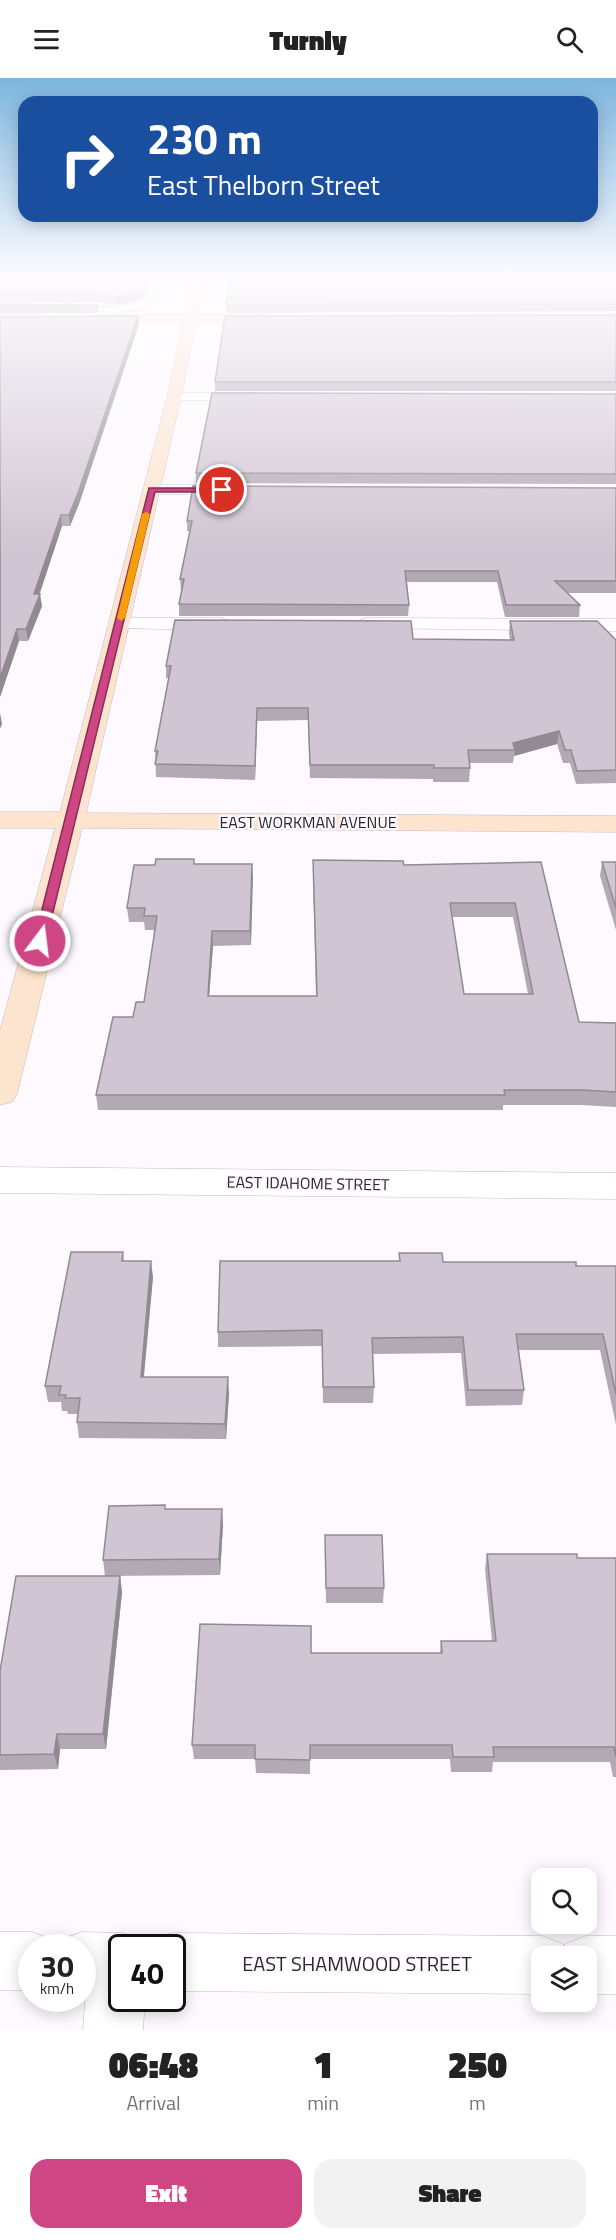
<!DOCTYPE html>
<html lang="en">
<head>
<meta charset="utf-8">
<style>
	:root { --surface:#fff; --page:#f2f2f2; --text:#222; --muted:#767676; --accent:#ce4683 }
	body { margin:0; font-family:"Titillium Web",sans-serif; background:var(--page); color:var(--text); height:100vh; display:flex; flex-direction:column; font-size:22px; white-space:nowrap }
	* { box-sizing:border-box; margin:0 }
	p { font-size:20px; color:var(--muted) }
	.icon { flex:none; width:33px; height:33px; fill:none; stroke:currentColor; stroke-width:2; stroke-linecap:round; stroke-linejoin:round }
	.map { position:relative; height:1952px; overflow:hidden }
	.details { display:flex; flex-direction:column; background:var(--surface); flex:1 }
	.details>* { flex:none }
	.banner { position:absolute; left:18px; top:18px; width:580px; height:126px; border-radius:18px; box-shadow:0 3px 15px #0003; background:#1a4fa0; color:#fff; overflow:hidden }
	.buttons { position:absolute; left:531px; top:1790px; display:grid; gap:12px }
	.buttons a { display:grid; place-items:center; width:66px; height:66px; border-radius:12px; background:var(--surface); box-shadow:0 3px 15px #0003; font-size:30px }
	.speed { position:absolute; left:18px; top:1856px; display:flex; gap:12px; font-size:30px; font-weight:700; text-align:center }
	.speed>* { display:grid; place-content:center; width:78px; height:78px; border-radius:50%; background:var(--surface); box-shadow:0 3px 15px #0003; line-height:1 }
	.speed small { font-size:15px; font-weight:400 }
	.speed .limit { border:3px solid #111; border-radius:9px; background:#fff; color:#111 }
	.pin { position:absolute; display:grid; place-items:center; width:51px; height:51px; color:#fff; margin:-26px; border:3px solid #fff; border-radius:50%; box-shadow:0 2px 6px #0007 }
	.me { position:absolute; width:66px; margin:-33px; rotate:15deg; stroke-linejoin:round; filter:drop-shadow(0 0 4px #0008) }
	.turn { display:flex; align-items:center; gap:21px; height:126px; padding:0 30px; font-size:27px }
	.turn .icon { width:78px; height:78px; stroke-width:2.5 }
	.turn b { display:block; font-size:42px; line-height:51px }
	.eta { display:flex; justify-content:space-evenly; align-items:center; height:102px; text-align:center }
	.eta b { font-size:36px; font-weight:800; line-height:42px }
	.button { display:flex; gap:12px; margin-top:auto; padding:12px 30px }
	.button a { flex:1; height:69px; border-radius:18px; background:var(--accent); color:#fff; font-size:24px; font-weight:800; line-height:69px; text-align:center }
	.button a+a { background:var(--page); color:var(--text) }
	header { display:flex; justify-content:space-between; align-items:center; height:78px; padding:0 30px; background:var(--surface); font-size:27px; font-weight:800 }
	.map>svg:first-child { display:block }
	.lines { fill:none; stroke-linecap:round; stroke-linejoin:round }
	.lane-casing { stroke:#c3b8c5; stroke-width:2 }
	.street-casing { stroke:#c3b8c5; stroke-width:1 }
	.secondary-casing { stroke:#c3b8c5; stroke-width:1 }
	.path { stroke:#ada9ae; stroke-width:1.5; stroke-dasharray:1.5 1.5; stroke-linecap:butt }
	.lane { fill:#fff; fill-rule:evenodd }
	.street { fill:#fff; fill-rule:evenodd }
	.secondary { fill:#fde4ce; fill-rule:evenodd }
	.wall { fill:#b3a9b5; fill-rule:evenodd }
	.shaded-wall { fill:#928a93 }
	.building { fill:#d0c5d2; stroke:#928a93; stroke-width:1.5; fill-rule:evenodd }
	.route { fill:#ce4683; stroke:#862e55; stroke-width:1.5 }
	.slow { fill:#f59e0b }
	.labels { text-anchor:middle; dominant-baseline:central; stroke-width:4.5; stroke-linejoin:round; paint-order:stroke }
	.street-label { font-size:16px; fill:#2a262b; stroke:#fdf9fe }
	.near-street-label { font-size:20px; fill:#2a262b; stroke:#fdf9fe }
</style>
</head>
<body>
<header><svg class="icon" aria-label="menu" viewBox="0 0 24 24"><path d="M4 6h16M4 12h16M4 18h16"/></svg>Turnly<svg class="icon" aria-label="search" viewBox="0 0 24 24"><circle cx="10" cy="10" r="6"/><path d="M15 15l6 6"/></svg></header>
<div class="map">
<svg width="616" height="1952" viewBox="0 0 616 1952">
	<rect width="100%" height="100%" fill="#fdf9fe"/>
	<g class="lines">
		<defs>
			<path id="lane" d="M 148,201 L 156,201 L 154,207 L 156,220 L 141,231 L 114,235 L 114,243 L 108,243 L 104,233 L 67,232 L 63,229 L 67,226 C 97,228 123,236 149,217 L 146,207 Z"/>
			<g id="street">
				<path d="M 174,315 L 257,315 L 264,319 L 257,323 L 169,322 L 167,319 L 169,316 Z"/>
				<path d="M 152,407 L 237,407 L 243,408 L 246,412 L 243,416 L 237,417 L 146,416 L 143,412 L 146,408 Z"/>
				<path d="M 119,540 L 220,540 L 227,542 L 231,546 L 227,550 L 220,552 L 112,550 L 108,546 L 112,542 Z"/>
				<path d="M 367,540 L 616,541 L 616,553 L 360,550 L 356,546 L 360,542 Z"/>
				<path d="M 0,1089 L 616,1095 L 616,1121 L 0,1115 Z"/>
				<path d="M 0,1854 L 32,1854 L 53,1862 L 55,1869 L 32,1869 L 32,1912 L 0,1912 Z"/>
				<path d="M 82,1854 L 122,1855 L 143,1863 L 145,1869 L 122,1869 L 122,1920 L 145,1920 L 143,1952 L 83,1952 L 86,1912 L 82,1912 L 82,1869 L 59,1869 L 61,1862 Z"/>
				<path d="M 172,1855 L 542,1858 L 563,1866 L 564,1870 L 565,1866 L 586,1858 L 616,1858 L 616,1916 L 586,1916 L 586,1878 L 542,1878 L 542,1916 L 172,1913 L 172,1869 L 149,1869 L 151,1863 Z"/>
			</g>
			<path id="secondary" d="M 192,201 L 204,201 L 197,237 L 268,236 L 274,240 L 268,244 L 196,244 L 181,319 L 86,735 L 616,738 L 616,754 L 82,750 L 17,1016 L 12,1024 L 0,1027 L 0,953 L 55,750 L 0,750 L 0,734 L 60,734 L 167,319 L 183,244 L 95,245 L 89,241 L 95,237 L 184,237 Z"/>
		</defs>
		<use href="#lane" class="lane-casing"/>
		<use href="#street" class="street-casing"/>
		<use href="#secondary" class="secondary-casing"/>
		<path class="path" d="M 0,236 L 45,236"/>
		<use href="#lane" class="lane"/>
		<use href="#street" class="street"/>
		<use href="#secondary" class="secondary"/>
	</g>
	<g class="wall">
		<path d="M 0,201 L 146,208 L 146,216 L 135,223 L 117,227 L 96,224 L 0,224 Z"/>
		<path d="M 616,201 L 616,233 L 227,235 L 226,227 Z"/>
		<path d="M 0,226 L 98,227 L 98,235 L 0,235 Z"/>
		<path d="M 616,237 L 616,313 L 215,313 L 215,304 Z"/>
		<path d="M 0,239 L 139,246 L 79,426 L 70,448 L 62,448 L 39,516 L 42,528 L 28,563 L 19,563 L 0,619 Z"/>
		<path d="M 616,316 L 616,406 L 196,405 L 196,395 Z"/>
		<path d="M 616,410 L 616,515 L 567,515 L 580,527 L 579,539 L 505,539 L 497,504 L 407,504 L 409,527 L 408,538 L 179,538 L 179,526 L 182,512 L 181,512 L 180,501 L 190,453 L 187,453 L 187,443 Z"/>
		<path d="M 510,543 L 616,562 L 616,705 L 576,706 L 570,685 L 563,685 L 557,666 L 514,678 L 513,685 L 470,685 L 470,690 L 469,704 L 433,704 L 433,701 L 310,700 L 308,642 L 257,643 L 255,702 L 156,699 L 155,673 L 169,600 L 166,600 L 166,588 L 413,561 L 510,562 L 509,555 Z"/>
		<path d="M 541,784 L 579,944 L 616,945 L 616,1029 L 581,1027 L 503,1027 L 503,1032 L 98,1032 L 96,1017 L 133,939 L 144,924 L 155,852 L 145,852 L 144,844 L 129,844 L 127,830 L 155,787 L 252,786 L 251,867 L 213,868 L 209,918 L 316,918 L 313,796 L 404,787 ZM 452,839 L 513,839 L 528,916 L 464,916 Z"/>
		<path d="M 602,784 L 616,784 L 616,852 L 600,798 Z"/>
		<path d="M 123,1174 L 124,1183 L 153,1199 L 144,1299 L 229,1315 L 226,1361 L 79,1360 L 77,1344 L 78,1336 L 68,1336 L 67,1333 L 62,1333 L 61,1324 L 48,1324 L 45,1308 Z"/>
		<path d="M 399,1175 L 443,1184 L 576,1188 L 616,1188 L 616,1347 L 600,1272 L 519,1272 L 524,1312 L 522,1327 L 466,1328 L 461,1275 L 372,1276 L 374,1309 L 373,1325 L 323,1325 L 322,1268 L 218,1269 L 218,1254 L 399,1183 Z"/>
		<path d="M 165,1427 L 165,1431 L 223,1446 L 220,1497 L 105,1498 L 103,1482 Z"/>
		<path d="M 325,1457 L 384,1510 L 383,1525 L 326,1525 Z"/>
		<path d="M 487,1476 L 577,1480 L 616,1480 L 616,1699 L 613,1699 L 610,1684 L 493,1684 L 492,1694 L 451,1694 L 450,1681 L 310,1681 L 310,1696 L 256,1695 L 255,1681 L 194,1681 L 192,1667 L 311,1575 L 440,1575 L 441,1563 L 492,1563 L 485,1491 Z"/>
		<path d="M 120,1498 L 122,1514 L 106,1671 L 60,1671 L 58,1691 L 0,1692 L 0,1593 Z"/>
	</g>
	<g class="shaded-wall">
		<path d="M 146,208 L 146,216 L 135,223 L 117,227 L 116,219 Z"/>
		<path d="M 138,238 L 139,246 L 79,426 L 70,448 L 69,437 Z"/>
		<path d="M 61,437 L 62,448 L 36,527 L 40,516 L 42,528 L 28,563 L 26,551 L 34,516 Z"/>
		<path d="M 17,551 L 19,563 L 0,619 L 0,600 Z"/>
		<path d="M 257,630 L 257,643 L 255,702 L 255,688 Z"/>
		<path d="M 0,635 L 2,646 L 0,651 Z"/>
		<path d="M 559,653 L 557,666 L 514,678 L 515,672 L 513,665 Z"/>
		<path d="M 252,786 L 253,800 L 251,867 L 250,853 Z"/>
		<path d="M 212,853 L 213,868 L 208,932 L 208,918 Z"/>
		<path d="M 151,1183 L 153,1199 L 142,1315 L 141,1299 Z"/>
		<path d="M 228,1299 L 229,1315 L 226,1361 L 225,1346 Z"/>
		<path d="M 222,1431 L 223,1446 L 220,1497 L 219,1481 Z"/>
		<path d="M 120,1498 L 122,1514 L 106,1671 L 103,1656 Z"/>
		<path d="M 57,1656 L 60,1671 L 58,1691 L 54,1676 Z"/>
	</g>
	<g class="building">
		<path d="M 0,201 L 106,201 L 145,203 L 146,208 L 135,215 L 116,219 L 95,216 L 0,216 Z"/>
		<path d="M 231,201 L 616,201 L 616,225 L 226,227 Z"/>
		<path d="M 0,226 L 98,227 L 0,227 Z"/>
		<path d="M 616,237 L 616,304 L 215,304 L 225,238 Z"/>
		<path d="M 138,238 L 78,415 L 69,437 L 61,437 L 34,516 L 40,516 L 26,551 L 17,551 L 0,600 L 0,239 Z"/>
		<path d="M 212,315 L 616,316 L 616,396 L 196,395 Z"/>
		<path d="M 193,408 L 616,410 L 616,503 L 555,503 L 580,527 L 506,527 L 498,493 L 405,493 L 409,527 L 179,526 L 184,501 L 180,501 L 192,443 L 187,443 Z"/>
		<path d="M 175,542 L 411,543 L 413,561 L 514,562 L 510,543 L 597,543 L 616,562 L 616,692 L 577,693 L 571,672 L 565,672 L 559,653 L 513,665 L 515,672 L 468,672 L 470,690 L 434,690 L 434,687 L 310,687 L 308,630 L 257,630 L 255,688 L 155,686 L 158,673 L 155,673 L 171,588 L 166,588 Z"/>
		<path d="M 156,781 L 194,781 L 194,786 L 252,786 L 250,853 L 212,853 L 208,918 L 317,918 L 313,782 L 403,783 L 404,787 L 541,784 L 579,944 L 616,945 L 616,1014 L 583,1012 L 504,1012 L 505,1017 L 96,1017 L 113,939 L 133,939 L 136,924 L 144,924 L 157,838 L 144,838 L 145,830 L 127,830 L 134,787 L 155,787 ZM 450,825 L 515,825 L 533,916 L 464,916 Z"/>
		<path d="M 602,784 L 616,784 L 616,830 Z"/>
		<path d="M 71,1174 L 123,1174 L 122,1183 L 151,1183 L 141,1299 L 228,1299 L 225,1346 L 77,1344 L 80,1320 L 65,1320 L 66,1317 L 59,1317 L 61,1308 L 45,1308 Z"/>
		<path d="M 399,1175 L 442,1175 L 443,1184 L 576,1184 L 576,1188 L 616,1188 L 616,1316 L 603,1256 L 516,1256 L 524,1312 L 468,1312 L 463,1259 L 372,1260 L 374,1309 L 323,1309 L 322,1252 L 218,1254 L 220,1183 L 400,1183 Z"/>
		<path d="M 165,1427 L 165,1431 L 222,1431 L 219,1481 L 103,1482 L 109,1428 Z"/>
		<path d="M 325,1457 L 382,1457 L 384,1510 L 326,1510 Z"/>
		<path d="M 487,1476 L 577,1476 L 577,1480 L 616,1480 L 616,1679 L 614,1669 L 493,1669 L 494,1679 L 453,1679 L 452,1667 L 310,1667 L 310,1682 L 255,1681 L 255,1667 L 192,1667 L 200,1546 L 311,1548 L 311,1575 L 442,1575 L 441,1563 L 496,1563 Z"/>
		<path d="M 16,1498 L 120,1498 L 103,1656 L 57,1656 L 54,1676 L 0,1677 L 0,1593 Z"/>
	</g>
	<linearGradient id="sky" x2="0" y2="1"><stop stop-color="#7db5de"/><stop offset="0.42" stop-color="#fefcff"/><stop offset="1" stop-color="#fefcff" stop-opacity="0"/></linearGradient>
	<rect width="616" height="474" fill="url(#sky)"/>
	<path class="route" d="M 149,410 L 222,410 L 225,412 L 222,414 L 155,414 L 46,863 L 40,867 L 34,863 Z"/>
	<path class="slow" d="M 146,434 L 150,436 L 125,540 L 121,543 L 117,540 L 142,436 Z"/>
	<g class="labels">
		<g class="street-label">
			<text x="308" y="744">EAST WORKMAN AVENUE</text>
			<text transform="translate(308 1105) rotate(1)">EAST IDAHOME STREET</text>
		</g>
		<g class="near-street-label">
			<text x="357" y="1885">EAST SHAMWOOD STREET</text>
		</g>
	</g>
</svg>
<div class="buttons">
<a><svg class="icon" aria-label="search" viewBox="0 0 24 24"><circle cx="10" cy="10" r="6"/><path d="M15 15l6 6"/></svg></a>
<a><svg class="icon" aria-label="layers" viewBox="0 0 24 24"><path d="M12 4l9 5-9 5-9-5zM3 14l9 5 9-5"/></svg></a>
</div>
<div class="speed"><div>30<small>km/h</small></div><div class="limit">40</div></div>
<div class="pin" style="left:222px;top:412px;background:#d93025"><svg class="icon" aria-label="arrive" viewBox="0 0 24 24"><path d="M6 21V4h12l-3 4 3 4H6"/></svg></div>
<svg class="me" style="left:40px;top:863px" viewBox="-20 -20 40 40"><circle r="17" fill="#ce4683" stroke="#fff" stroke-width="3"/><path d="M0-11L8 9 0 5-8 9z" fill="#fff"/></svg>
<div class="banner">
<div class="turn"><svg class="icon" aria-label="right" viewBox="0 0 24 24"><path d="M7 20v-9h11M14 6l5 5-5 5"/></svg><div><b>230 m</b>East Thelborn Street</div></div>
</div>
</div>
<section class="details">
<div class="eta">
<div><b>06:48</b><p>Arrival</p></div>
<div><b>1</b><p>min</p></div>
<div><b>250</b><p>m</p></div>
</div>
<div class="button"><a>Exit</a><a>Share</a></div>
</section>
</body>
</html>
